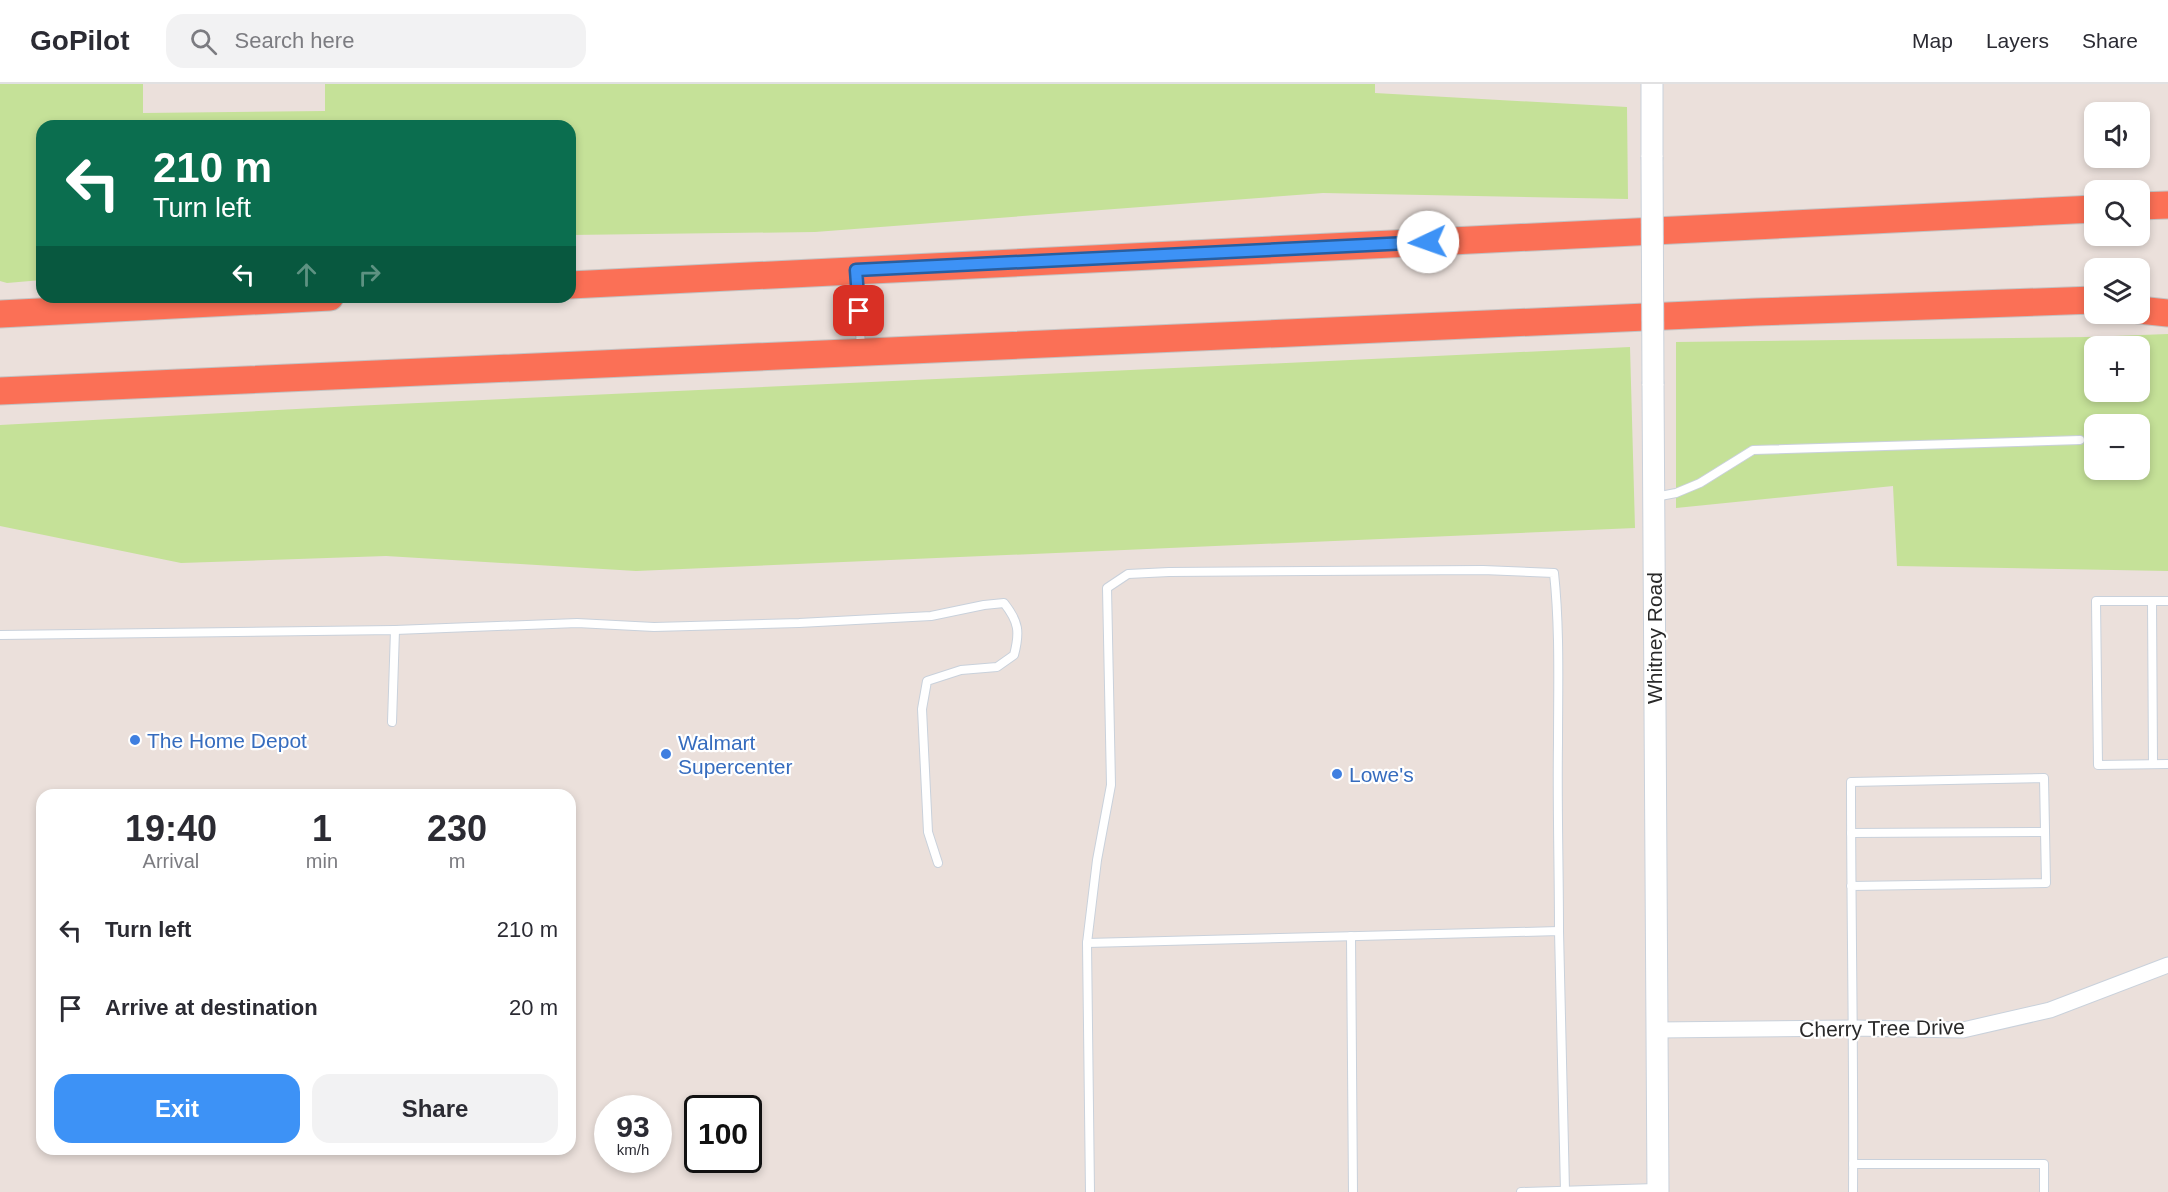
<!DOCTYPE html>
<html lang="en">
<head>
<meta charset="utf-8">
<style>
	:root { --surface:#fff; --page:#f2f2f3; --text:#2b2b33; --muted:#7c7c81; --line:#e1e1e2; --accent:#3d92f6 }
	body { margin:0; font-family:Helvetica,sans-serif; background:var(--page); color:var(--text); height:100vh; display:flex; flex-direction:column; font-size:22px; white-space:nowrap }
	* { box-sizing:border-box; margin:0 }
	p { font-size:20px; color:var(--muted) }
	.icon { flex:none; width:33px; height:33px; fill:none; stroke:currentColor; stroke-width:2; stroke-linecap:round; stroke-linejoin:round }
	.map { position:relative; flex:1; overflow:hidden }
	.panel { position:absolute; left:36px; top:705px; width:540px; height:366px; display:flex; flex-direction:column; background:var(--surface); border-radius:18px; box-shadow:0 3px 9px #0003 }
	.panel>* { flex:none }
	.top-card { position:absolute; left:36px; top:36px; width:540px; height:183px; border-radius:18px; box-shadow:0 3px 9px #0003; background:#0b6e4f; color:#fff; overflow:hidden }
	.tools { position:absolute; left:2084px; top:18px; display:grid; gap:12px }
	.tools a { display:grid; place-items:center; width:66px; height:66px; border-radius:12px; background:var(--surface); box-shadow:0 3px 9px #0003; font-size:30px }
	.speed { position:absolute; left:594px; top:1011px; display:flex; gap:12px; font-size:30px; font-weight:700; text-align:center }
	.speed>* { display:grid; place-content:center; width:78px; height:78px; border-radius:50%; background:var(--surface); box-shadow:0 3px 9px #0003; line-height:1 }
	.speed small { font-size:15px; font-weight:400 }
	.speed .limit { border:3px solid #111; border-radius:9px; background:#fff; color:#111 }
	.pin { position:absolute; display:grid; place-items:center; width:51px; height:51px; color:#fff; margin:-26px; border-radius:12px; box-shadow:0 3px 9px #0006 }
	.me { position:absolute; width:66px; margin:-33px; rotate:267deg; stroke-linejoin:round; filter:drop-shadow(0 0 4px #0008) }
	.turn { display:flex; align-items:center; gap:21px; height:126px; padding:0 18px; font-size:27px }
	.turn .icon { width:78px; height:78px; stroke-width:2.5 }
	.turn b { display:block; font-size:42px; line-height:51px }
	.lanes { display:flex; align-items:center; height:57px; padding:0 18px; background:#0003; justify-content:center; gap:30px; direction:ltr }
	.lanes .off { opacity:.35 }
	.eta { display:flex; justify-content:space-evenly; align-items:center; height:102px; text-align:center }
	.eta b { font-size:36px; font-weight:800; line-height:42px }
	.cta { display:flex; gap:12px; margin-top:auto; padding:12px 18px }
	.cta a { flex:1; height:69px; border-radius:18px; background:var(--accent); color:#fff; font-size:24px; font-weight:800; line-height:69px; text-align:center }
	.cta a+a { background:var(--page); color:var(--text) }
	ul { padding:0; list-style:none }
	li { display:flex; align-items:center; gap:18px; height:78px; padding:0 18px }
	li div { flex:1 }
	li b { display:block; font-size:22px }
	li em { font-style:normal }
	header { display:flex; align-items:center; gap:36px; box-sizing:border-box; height:84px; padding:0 30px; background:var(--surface); border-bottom:2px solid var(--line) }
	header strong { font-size:28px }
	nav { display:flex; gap:33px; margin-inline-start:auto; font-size:21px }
	.search { width:420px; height:54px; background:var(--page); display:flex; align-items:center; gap:15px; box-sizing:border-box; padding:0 21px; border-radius:18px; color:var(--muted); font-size:22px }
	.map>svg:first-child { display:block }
	.green { fill:#c5e198; fill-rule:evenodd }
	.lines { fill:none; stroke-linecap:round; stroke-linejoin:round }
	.lane-casing { stroke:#c9d1db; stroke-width:10 }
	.street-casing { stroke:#c9d1db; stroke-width:17 }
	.secondary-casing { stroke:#c9d1db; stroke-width:23 }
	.highway-casing { stroke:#c3c3c3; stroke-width:29 }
	.lane { stroke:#fff; stroke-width:8 }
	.street { stroke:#fff; stroke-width:15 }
	.secondary { stroke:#fff; stroke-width:21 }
	.highway { stroke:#fb7056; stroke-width:27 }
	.secondary-bridge-casing { stroke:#c9d1db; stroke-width:23; stroke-linecap:butt }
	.secondary-bridge { stroke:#fff; stroke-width:21 }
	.route-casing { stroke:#285fa0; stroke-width:15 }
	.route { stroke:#3d92f6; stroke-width:10 }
	.shop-dot { fill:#3f7fe0; stroke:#fff; stroke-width:2 }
	.labels { text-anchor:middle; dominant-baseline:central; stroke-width:4.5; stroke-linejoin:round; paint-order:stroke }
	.street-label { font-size:21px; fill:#292929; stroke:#fff }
	.shop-label { font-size:21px; fill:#366cbe; stroke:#fff; text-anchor:start }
</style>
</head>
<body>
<header>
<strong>GoPilot</strong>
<div class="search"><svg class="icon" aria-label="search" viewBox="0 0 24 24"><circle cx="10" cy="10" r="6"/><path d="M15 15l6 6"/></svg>Search here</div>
<nav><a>Map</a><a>Layers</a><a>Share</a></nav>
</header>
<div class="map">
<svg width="2168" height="1108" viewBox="0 0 2168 1108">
	<rect width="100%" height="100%" fill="#ebe0db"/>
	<g class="green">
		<path d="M 0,0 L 143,0 L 143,29 L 325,27 L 325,0 L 1375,0 L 1375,9 L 1627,23 L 1628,115 L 1323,109 L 815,148 L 570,151 L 570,42 L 42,42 L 42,196 L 7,199 L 0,197 Z"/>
		<path d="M 2168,250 L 2168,487 L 1897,482 L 1893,402 L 1676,424 L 1676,258 L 2087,253 ZM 2094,262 L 2139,262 L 2139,308 L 2094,308 ZM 2094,340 L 2139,340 L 2139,386 L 2094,386 Z"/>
		<path d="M 1630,263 L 1635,444 L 636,487 L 386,472 L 181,479 L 0,442 L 0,341 L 353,322 Z"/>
	</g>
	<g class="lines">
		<defs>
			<g id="lane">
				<path d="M 857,192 L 861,264"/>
				<path d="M 1655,413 L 1676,409 L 1700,399 L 1753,366 L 2080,356"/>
				<path d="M 2152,517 L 2153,680"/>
				<path d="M 2168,517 L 2096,517 L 2098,681 L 2168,680"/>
				<path d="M 395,546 L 577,539 L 654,543 L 799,539 L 931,532 L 984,521 L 1004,519 C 1019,538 1020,548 1014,571 L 997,583 L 961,586 L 927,597 L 922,625 L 928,748 L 938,779"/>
				<path d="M 0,551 L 395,546 L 392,638"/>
				<path d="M 1851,749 L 2045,748"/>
				<path d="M 1851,802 L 2046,799 L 2044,694 L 1851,698 C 1851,834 1854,971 1853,1108"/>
				<path d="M 1351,852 L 1353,1108"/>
				<path d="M 1087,859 L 1559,847 L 1565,1107"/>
				<path d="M 1853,1080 L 2044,1080 L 2044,1108"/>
				<path d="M 1090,1108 L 1087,859 L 1097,776 L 1111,701 L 1107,504 L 1128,490 L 1169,488 L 1483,486 L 1554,489 C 1560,545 1558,602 1558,659 C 1557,721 1559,784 1559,847"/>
				<path d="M 1521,1108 L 1656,1104"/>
			</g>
			<path id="street" d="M 1657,946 L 1853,944 L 1963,946 L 2050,926 L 2168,881"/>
			<g id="secondary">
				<path d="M 1652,0 L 1652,73"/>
				<path d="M 1653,300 L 1658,1108"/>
			</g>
			<g id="highway">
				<path d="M 2139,122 L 2168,121"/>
				<path d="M 570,201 L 2094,125"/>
				<path d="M 2139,226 L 2168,229"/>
				<path d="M 0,230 L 330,213"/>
				<path d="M 0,307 L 1756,228 L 2094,216"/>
			</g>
		</defs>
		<use href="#lane" class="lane-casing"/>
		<use href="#street" class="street-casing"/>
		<use href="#secondary" class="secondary-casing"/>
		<use href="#highway" class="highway-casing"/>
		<use href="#lane" class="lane"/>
		<use href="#street" class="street"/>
		<use href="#secondary" class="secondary"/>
		<use href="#highway" class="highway"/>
		<defs>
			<path id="secondary-bridge" d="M 1652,73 L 1653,300"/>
		</defs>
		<use href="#secondary-bridge" class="secondary-bridge-casing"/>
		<use href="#secondary-bridge" class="secondary-bridge"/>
	</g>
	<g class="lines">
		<defs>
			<path id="route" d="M 859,227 L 856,186 L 1428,158"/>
		</defs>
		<use href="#route" class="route-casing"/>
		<use href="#route" class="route"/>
	</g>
	<g class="shop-dot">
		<circle cx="135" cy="656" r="6"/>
		<circle cx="666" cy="670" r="6"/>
		<circle cx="1337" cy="690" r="6"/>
	</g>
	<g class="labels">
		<g class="street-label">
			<text transform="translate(1654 554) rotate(-90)">Whitney Road</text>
			<text transform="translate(1882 944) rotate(-1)">Cherry Tree Drive</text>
		</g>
		<g class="shop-label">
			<text x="147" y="656">The Home Depot</text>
			<text x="678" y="658">Walmart<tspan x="678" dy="24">Supercenter</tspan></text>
			<text x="1349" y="690">Lowe's</text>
		</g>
	</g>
</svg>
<div class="tools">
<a><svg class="icon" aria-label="sound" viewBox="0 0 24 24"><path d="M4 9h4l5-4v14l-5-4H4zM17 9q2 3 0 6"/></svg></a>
<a><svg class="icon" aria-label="search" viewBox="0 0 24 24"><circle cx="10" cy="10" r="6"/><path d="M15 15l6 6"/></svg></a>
<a><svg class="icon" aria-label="layers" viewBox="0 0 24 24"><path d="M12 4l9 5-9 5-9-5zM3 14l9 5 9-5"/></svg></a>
<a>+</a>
<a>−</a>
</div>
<div class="speed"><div>93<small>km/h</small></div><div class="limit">100</div></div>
<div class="pin" style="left:859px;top:227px;background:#d93025"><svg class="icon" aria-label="arrive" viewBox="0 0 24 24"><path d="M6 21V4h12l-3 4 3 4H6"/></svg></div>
<svg class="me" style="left:1428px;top:158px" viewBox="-20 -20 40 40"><circle r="19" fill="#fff"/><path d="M0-13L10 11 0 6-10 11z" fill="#3d92f6"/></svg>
<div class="top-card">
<div class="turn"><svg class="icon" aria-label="left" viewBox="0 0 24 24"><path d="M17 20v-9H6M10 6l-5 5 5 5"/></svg><div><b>210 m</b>Turn left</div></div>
<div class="lanes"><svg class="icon" aria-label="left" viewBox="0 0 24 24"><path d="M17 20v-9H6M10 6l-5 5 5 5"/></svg><svg class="icon off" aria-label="ahead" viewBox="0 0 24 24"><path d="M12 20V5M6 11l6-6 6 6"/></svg><svg class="icon off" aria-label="right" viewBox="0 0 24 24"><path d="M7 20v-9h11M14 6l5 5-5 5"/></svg></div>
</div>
<section class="panel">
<div class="eta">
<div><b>19:40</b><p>Arrival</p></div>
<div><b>1</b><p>min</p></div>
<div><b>230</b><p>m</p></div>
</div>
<ul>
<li><svg class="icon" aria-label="left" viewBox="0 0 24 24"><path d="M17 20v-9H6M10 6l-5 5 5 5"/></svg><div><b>Turn left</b></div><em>210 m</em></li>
<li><svg class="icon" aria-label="arrive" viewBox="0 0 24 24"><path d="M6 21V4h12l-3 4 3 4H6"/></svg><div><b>Arrive at destination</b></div><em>20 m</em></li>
</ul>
<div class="cta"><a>Exit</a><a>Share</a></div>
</section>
</div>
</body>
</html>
